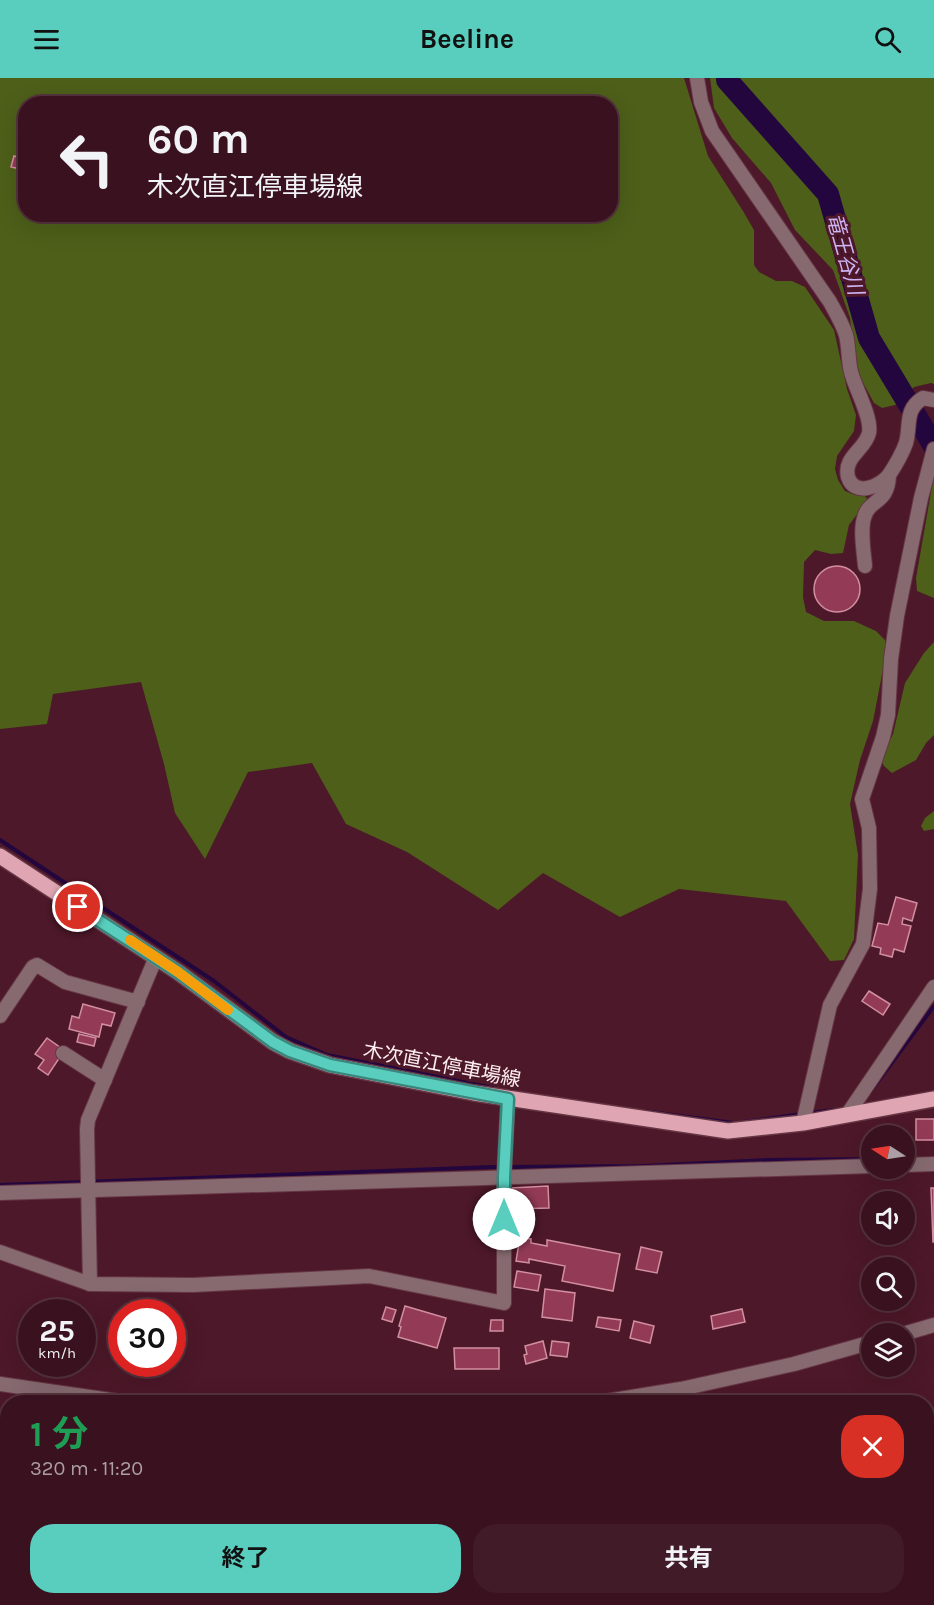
<!DOCTYPE html>
<html lang="ja">
<head>
<meta charset="utf-8">
<style>
	:root { --surface:#3a121f; --page:#411b28; --text:#f1f3f6; --muted:#ab9ea4; --line:#54323d; --accent:#59cebe }
	body { margin:0; font-family:Karla,"Noto Sans JP",sans-serif; background:var(--page); color:var(--text); height:100vh; display:flex; flex-direction:column; font-size:22px; white-space:nowrap }
	* { box-sizing:border-box; margin:0 }
	p { font-size:20px; color:var(--muted) }
	.icon { flex:none; width:33px; height:33px; fill:none; stroke:currentColor; stroke-width:2; stroke-linecap:round; stroke-linejoin:round }
	.map { position:relative; flex:1; overflow:hidden }
	.side { position:absolute; left:0px; top:1317px; width:934px; height:210px; display:flex; flex-direction:column; background:var(--surface); border-radius:24px 24px 0 0; box-shadow:0 6px 24px #0002,0 0 0 2px var(--line) }
	.side>* { flex:none }
	.guide { position:absolute; left:18px; top:18px; width:600px; height:126px; border-radius:24px; box-shadow:0 6px 24px #0002,0 0 0 2px var(--line); background:#3a121f; color:var(--text); overflow:hidden }
	.needle { width:39px; rotate:282deg }
	.controls { position:absolute; left:861px; top:1047px; display:grid; gap:12px }
	.controls a { display:grid; place-items:center; width:54px; height:54px; border-radius:50%; background:var(--surface); box-shadow:0 6px 24px #0002,0 0 0 2px var(--line); font-size:30px }
	.speed { position:absolute; left:18px; top:1221px; display:flex; gap:12px; font-size:30px; font-weight:700; text-align:center }
	.speed>* { display:grid; place-content:center; width:78px; height:78px; border-radius:50%; background:var(--surface); box-shadow:0 6px 24px #0002,0 0 0 2px var(--line); line-height:1 }
	.speed small { font-size:15px; font-weight:400 }
	.speed .limit { border:9px solid #d22; background:#fff; color:#111 }
	.pin { position:absolute; display:grid; place-items:center; width:51px; height:51px; color:#fff; margin:-26px; border:3px solid #fff; border-radius:50%; box-shadow:0 2px 6px #0007 }
	.me { position:absolute; width:66px; margin:-33px; rotate:0deg; stroke-linejoin:round; filter:drop-shadow(0 0 4px #0008) }
	.turn { display:flex; align-items:center; gap:21px; height:126px; padding:0 30px; font-size:27px }
	.turn .icon { width:78px; height:78px; stroke-width:2.5 }
	.turn b { display:block; font-size:42px; line-height:51px }
	.round { display:grid; place-items:center; flex:none; width:63px; height:63px; border-radius:24px; background:var(--page) }
	.head { display:flex; align-items:center; justify-content:space-between; height:102px; padding:0 30px }
	h1 { font-size:36px; font-weight:700; line-height:45px; color:#1e9e55 }
	.cta { display:flex; gap:12px; margin-top:auto; padding:12px 30px }
	.cta a { flex:1; height:69px; border-radius:24px; background:var(--accent); color:#111; font-size:24px; font-weight:700; line-height:69px; text-align:center }
	.cta a+a { background:var(--page); color:var(--text) }
	header { display:flex; justify-content:space-between; align-items:center; height:78px; padding:0 30px; background:var(--accent); color:#111; font-size:27px; font-weight:700 }
	.map>svg:first-child { display:block }
	.green { fill:#4d5f19; fill-rule:evenodd }
	.water { fill:#24063e }
	.lines { fill:none; stroke-linecap:round; stroke-linejoin:round }
	.stream { stroke:#24063e; stroke-width:4 }
	.river { stroke:#24063e; stroke-width:22 }
	.building { fill:#933a57; stroke:#d18fa0; stroke-width:1.5 }
	.minor-casing { stroke:#663645; stroke-width:16 }
	.major-casing { stroke:#663645; stroke-width:18 }
	.minor { stroke:#866a70; stroke-width:14 }
	.major { stroke:#dfa5b3; stroke-width:15 }
	.route-casing { stroke:#3a867c; stroke-width:15 }
	.route { stroke:#59cebe; stroke-width:10 }
	.slow { stroke:#f59e0b; stroke-width:10 }
	.labels { text-anchor:middle; dominant-baseline:central; stroke-width:6; stroke-linejoin:round; paint-order:stroke }
	.street-label { font-size:20px; fill:#fdeef1; stroke:#4d1829 }
	.water-label { font-size:21px; font-style:italic; fill:#cdb3f2; stroke:#4d1829 }
</style>
</head>
<body>
<header><svg class="icon" aria-label="menu" viewBox="0 0 24 24"><path d="M4 6h16M4 12h16M4 18h16"/></svg>Beeline<svg class="icon" aria-label="search" viewBox="0 0 24 24"><circle cx="10" cy="10" r="6"/><path d="M15 15l6 6"/></svg></header>
<div class="map">
<svg width="934" height="1527" viewBox="0 0 934 1527">
	<rect width="100%" height="100%" fill="#4d1829"/>
	<g class="green">
		<path d="M 0,0 L 684,0 L 708,78 L 743,133 L 754,152 L 754,187 L 759,194 L 776,203 L 792,203 L 805,209 L 834,252 L 847,311 L 856,337 L 854,353 L 837,378 L 835,391 L 838,402 L 845,413 L 855,417 L 865,418 L 868,422 L 849,447 L 843,475 L 831,476 L 815,472 L 804,484 L 803,519 L 806,534 L 824,543 L 854,543 L 876,553 L 885,562 L 886,576 L 873,643 L 860,682 L 850,726 L 858,777 L 854,861 L 844,882 L 830,883 L 786,823 L 679,811 L 620,839 L 543,795 L 498,832 L 407,774 L 346,746 L 312,685 L 248,694 L 205,781 L 175,735 L 164,686 L 141,604 L 53,616 L 47,646 L 0,651 ZM 26,26 L 610,26 L 610,136 L 26,136 Z"/>
		<path d="M 710,0 L 934,0 L 934,306 L 931,305 L 914,309 L 895,327 L 882,330 L 874,325 L 861,301 L 855,281 L 850,240 L 833,192 L 795,152 L 771,105 L 732,60 L 714,30 Z"/>
		<path d="M 934,397 L 934,520 L 917,513 L 916,500 Z"/>
		<path d="M 934,564 L 934,657 L 926,665 L 916,682 L 892,695 L 884,688 L 881,682 L 893,656 L 905,605 L 924,575 Z"/>
		<path d="M 934,733 L 934,751 L 924,753 L 921,748 L 925,740 Z"/>
	</g>
	<path class="water" d="M 0,1467 L 7,1467 L 8,1520 L 88,1520 L 99,1527 L 0,1527 Z"/>
	<g class="lines">
		<g class="stream">
			<path d="M 0,762 L 214,903 L 286,959 L 327,977 L 493,1010"/>
			<path d="M 870,1014 L 934,928"/>
			<path d="M 643,1033 L 733,1045"/>
			<path d="M 809,1035 L 834,1032"/>
			<path d="M 744,1044 L 802,1036"/>
			<path d="M 0,1107 L 492,1089 L 643,1088 L 768,1082 L 872,1081"/>
		</g>
		<path class="river" d="M 727,2 L 828,116 L 869,260 L 934,368"/>
	</g>
	<g class="building">
		<path d="M 14,78 L 26,81 L 25,92 L 11,89 Z"/>
		<circle cx="837" cy="511" r="23"/>
		<path d="M 896,819 L 917,825 L 912,843 L 903,840 L 902,846 L 911,848 L 904,874 L 894,871 L 892,879 L 880,876 L 881,870 L 872,868 L 878,845 L 888,847 Z"/>
		<path d="M 869,913 L 890,926 L 883,937 L 862,923 Z"/>
		<path d="M 83,926 L 115,935 L 111,948 L 102,946 L 99,959 L 69,951 L 72,938 L 79,940 Z"/>
		<path d="M 79,956 L 96,960 L 94,968 L 77,964 Z"/>
		<path d="M 47,960 L 61,970 L 56,976 L 60,979 L 48,997 L 38,990 L 44,982 L 35,976 Z"/>
		<rect x="916" y="1041" width="18" height="21"/>
		<path d="M 548,1108 L 549,1130 L 512,1131 L 511,1110 Z"/>
		<path d="M 931,1110 L 934,1110 L 934,1164 L 933,1164 Z"/>
		<path d="M 520,1159 L 531,1161 L 531,1165 L 547,1168 L 547,1162 L 620,1176 L 613,1213 L 562,1203 L 565,1188 L 529,1181 L 529,1185 L 516,1183 Z"/>
		<path d="M 641,1169 L 662,1174 L 657,1195 L 636,1191 Z"/>
		<path d="M 517,1193 L 541,1197 L 538,1213 L 514,1209 Z"/>
		<path d="M 545,1211 L 575,1215 L 572,1243 L 542,1239 Z"/>
		<path d="M 405,1228 L 446,1240 L 437,1270 L 398,1259 L 401,1249 L 399,1248 Z"/>
		<path d="M 386,1229 L 396,1232 L 392,1244 L 382,1241 Z"/>
		<path d="M 742,1231 L 745,1244 L 713,1251 L 711,1238 Z"/>
		<path d="M 598,1239 L 621,1242 L 619,1253 L 596,1249 Z"/>
		<path d="M 491,1242 L 503,1242 L 503,1253 L 490,1253 Z"/>
		<path d="M 634,1243 L 654,1248 L 650,1265 L 630,1260 Z"/>
		<path d="M 543,1263 L 547,1280 L 526,1286 L 524,1277 L 527,1276 L 525,1268 Z"/>
		<path d="M 552,1263 L 569,1265 L 567,1279 L 550,1277 Z"/>
		<path d="M 454,1270 L 499,1270 L 499,1291 L 455,1291 Z"/>
	</g>
	<g class="lines">
		<defs>
			<g id="minor">
				<path d="M 697,0 L 701,24 L 712,53 L 830,224 C 836,235 842,245 846,257 C 849,269 848,282 851,294 C 855,310 872,339 869,355 C 865,372 843,379 848,399 C 854,419 880,409 889,397 C 895,388 902,376 906,365 C 911,347 904,332 923,320 L 934,322"/>
				<path d="M 865,488 C 864,475 860,453 864,440 C 869,420 888,427 889,397"/>
				<path d="M 0,938 L 33,889 L 37,887 L 65,904 L 138,924"/>
				<path d="M 63,975 L 105,1002"/>
				<path d="M 847,1037 L 934,909"/>
				<path d="M 803,1045 L 830,927 L 863,866 L 870,811 L 869,750 L 862,721 L 883,659 L 888,637 L 891,581 L 897,538 L 921,420 L 934,371"/>
				<path d="M 904,1087 L 934,1086"/>
				<path d="M 0,1115 L 872,1088"/>
				<path d="M 0,1174 L 90,1206 L 193,1207 L 369,1198 L 504,1225 L 504,1099 L 508,1021"/>
				<path d="M 90,1206 L 87,1051 L 88,1042 L 156,879"/>
				<path d="M 903,1256 L 934,1247"/>
				<path d="M 0,1306 L 124,1324"/>
				<path d="M 601,1324 L 681,1311 L 794,1286 L 872,1264"/>
			</g>
			<path id="major" d="M 0,778 L 178,894 L 273,964 L 290,973 L 330,987 L 474,1015 L 728,1053 L 803,1045 L 934,1021"/>
		</defs>
		<use href="#minor" class="minor-casing"/>
		<use href="#major" class="major-casing"/>
		<use href="#minor" class="minor"/>
		<use href="#major" class="major"/>
	</g>
	<g class="lines">
		<defs>
			<path id="route" d="M 78,829 L 178,894 L 242,941 L 273,964 L 290,973 L 330,987 L 508,1021 L 504,1099 L 504,1141"/>
		</defs>
		<use href="#route" class="route-casing"/>
		<use href="#route" class="route"/>
		<path class="slow" d="M 130,862 L 178,894 L 228,932"/>
	</g>
	<g class="labels">
		<g class="street-label">
			<text transform="translate(442 987) rotate(11)">木次直江停車場線</text>
		</g>
		<g class="water-label">
			<text transform="translate(845 176) rotate(74)">竜王谷川</text>
		</g>
	</g>
</svg>
<div class="controls">
<a><svg class="needle" viewBox="-14 -14 28 28"><path d="M0-13l5 13h-10z" fill="#e53935"/><path d="M0 13l5-13h-10z" fill="#ab9ea4"/></svg></a>
<a><svg class="icon" aria-label="sound" viewBox="0 0 24 24"><path d="M4 9h4l5-4v14l-5-4H4zM17 9q2 3 0 6"/></svg></a>
<a><svg class="icon" aria-label="search" viewBox="0 0 24 24"><circle cx="10" cy="10" r="6"/><path d="M15 15l6 6"/></svg></a>
<a><svg class="icon" aria-label="layers" viewBox="0 0 24 24"><path d="M12 4l9 5-9 5-9-5zM3 14l9 5 9-5"/></svg></a>
</div>
<div class="speed"><div>25<small>km/h</small></div><div class="limit">30</div></div>
<div class="pin" style="left:78px;top:829px;background:#d93025"><svg class="icon" aria-label="arrive" viewBox="0 0 24 24"><path d="M6 21V4h12l-3 4 3 4H6"/></svg></div>
<svg class="me" style="left:504px;top:1141px" viewBox="-20 -20 40 40"><circle r="19" fill="#fff"/><path d="M0-13L10 11 0 6-10 11z" fill="#59cebe"/></svg>
<div class="guide">
<div class="turn"><svg class="icon" aria-label="left" viewBox="0 0 24 24"><path d="M17 20v-9H6M10 6l-5 5 5 5"/></svg><div><b>60 m</b>木次直江停車場線</div></div>
</div>
<section class="side">
<div class="head"><div><h1>1 分</h1><p>320 m · 11:20</p></div><a class="round" style="background:#d93025;color:#fff"><svg class="icon" aria-label="close" viewBox="0 0 24 24"><path d="M6 6l12 12M18 6L6 18"/></svg></a></div>
<div class="cta"><a>終了</a><a>共有</a></div>
</section>
</div>
</body>
</html>
